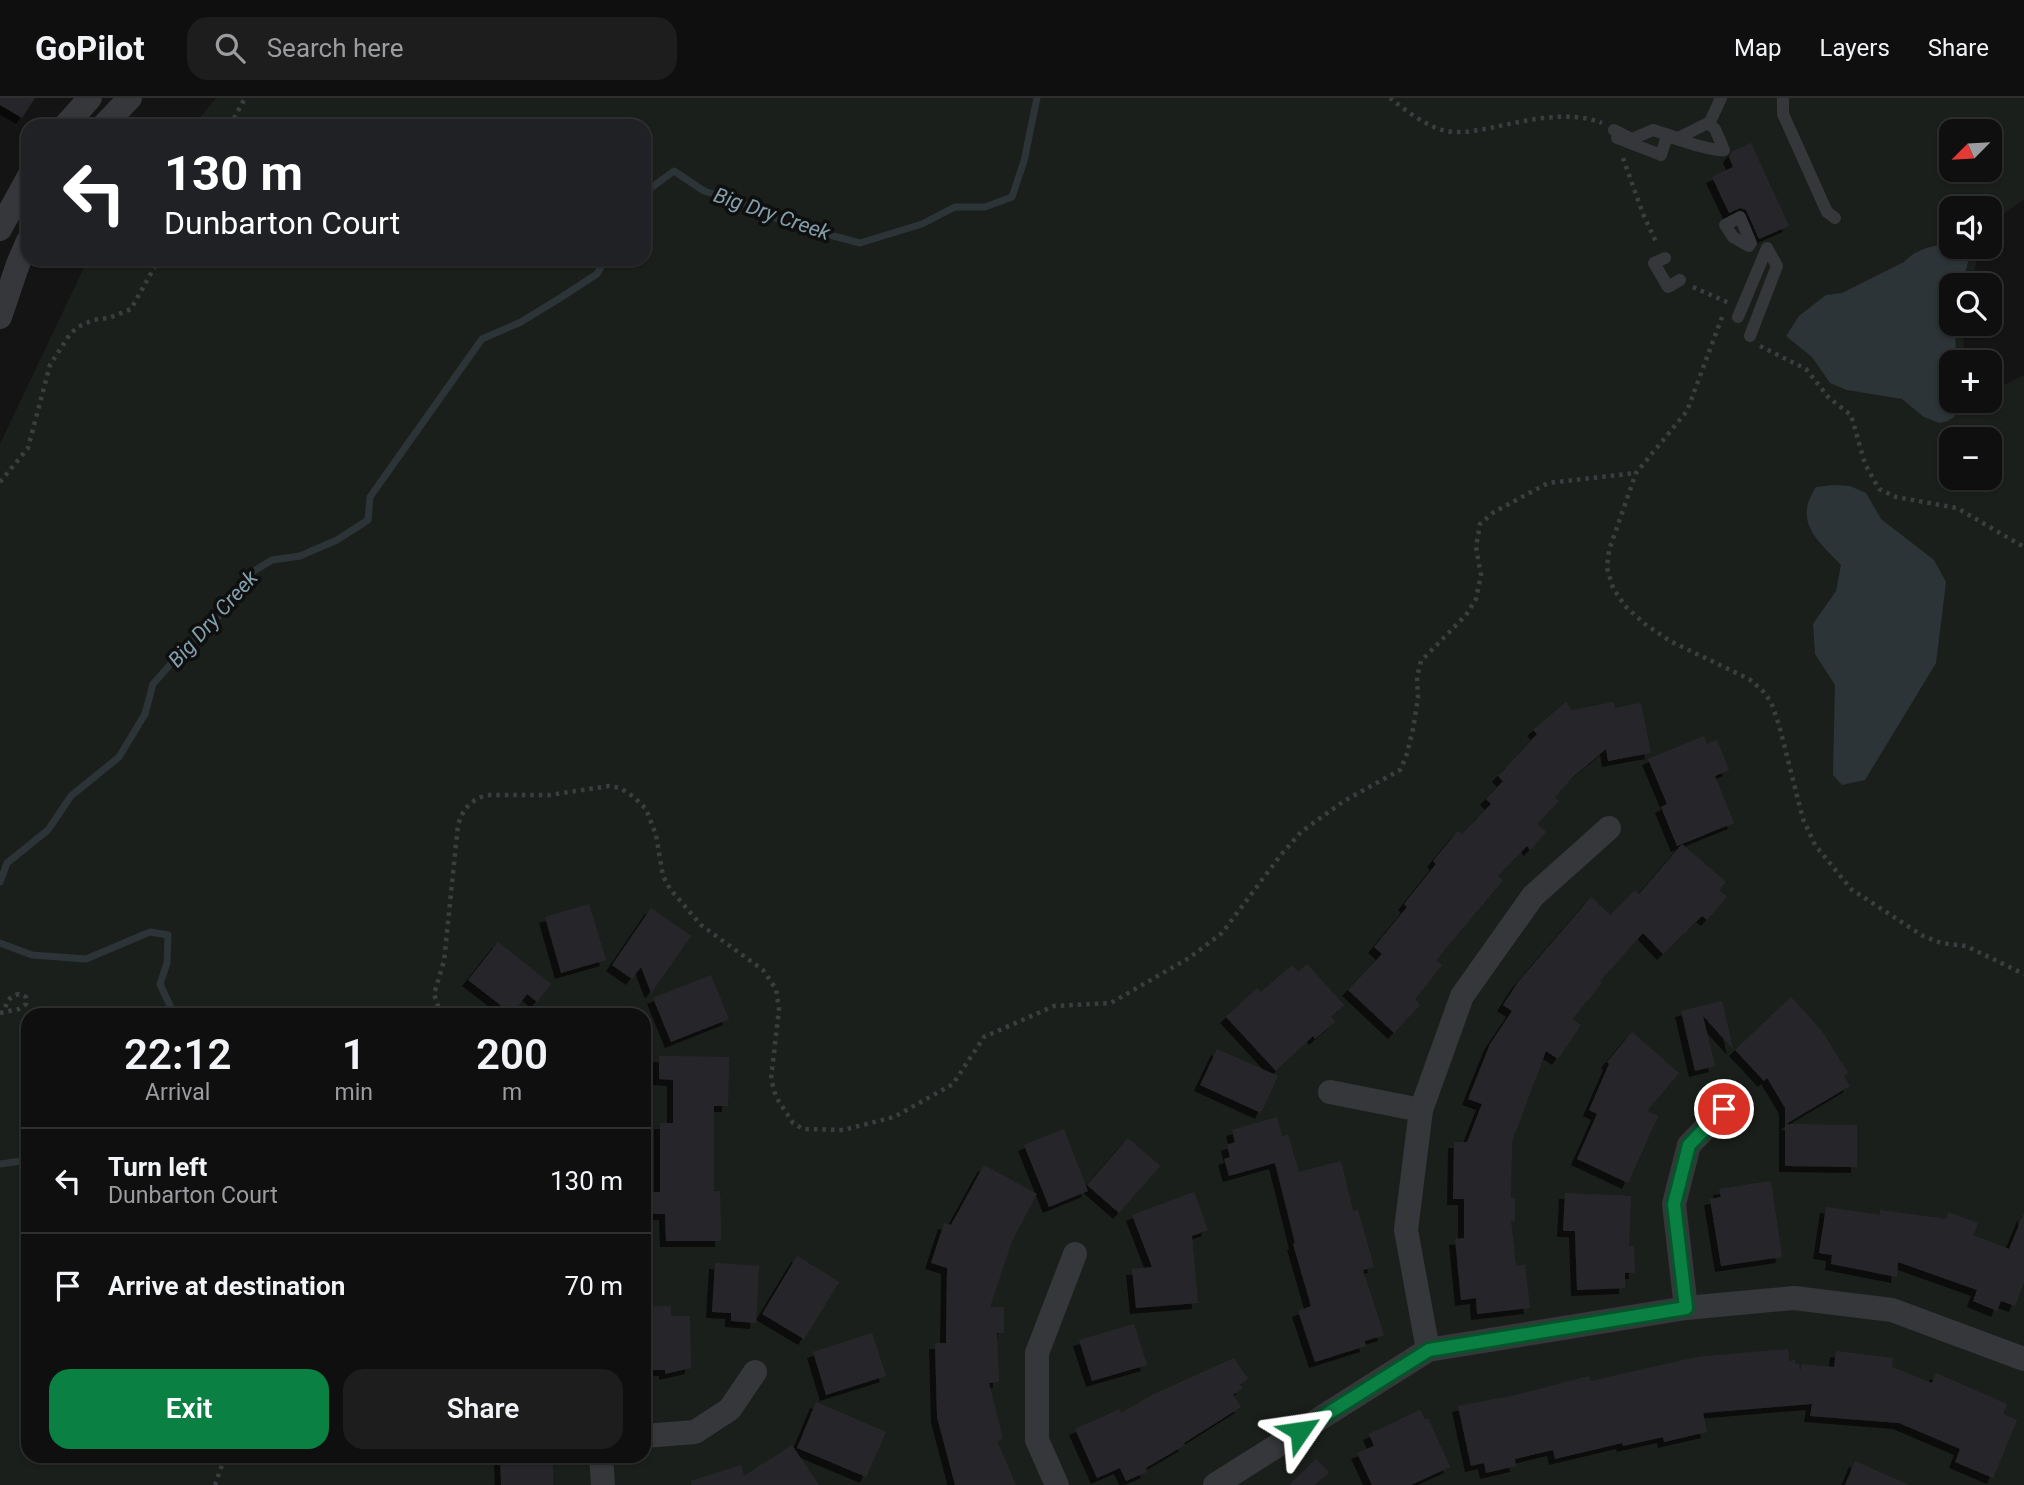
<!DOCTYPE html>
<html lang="en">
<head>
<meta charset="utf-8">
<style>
	:root { --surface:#0f0f10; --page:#1d1d1e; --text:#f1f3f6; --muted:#9b9c9f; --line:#2f2f30; --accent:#0b8043 }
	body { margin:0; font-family:Roboto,sans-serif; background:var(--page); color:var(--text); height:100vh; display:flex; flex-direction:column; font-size:26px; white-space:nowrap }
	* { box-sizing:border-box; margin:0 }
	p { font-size:23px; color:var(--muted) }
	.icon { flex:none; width:38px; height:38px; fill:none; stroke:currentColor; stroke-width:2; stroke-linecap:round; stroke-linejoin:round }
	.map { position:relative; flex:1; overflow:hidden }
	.panel { position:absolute; left:21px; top:910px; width:630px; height:455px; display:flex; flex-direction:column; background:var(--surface); border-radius:21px; box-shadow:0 2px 5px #0004,0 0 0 2px var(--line) }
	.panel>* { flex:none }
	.top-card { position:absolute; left:21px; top:21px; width:630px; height:147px; border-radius:21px; box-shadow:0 2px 5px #0004,0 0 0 2px var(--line); background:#202124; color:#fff; overflow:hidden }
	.needle { width:46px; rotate:246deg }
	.tools { position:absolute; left:1939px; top:21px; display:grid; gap:14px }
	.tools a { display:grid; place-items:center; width:63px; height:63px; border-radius:14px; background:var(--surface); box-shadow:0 2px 5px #0004,0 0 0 2px var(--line); font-size:35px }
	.pin { position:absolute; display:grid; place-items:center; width:60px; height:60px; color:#fff; margin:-30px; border:4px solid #fff; border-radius:50%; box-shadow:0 2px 7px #0007 }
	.me { position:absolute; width:77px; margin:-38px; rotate:58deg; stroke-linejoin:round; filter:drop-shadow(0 0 5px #0008) }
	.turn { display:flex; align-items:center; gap:24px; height:147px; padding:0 28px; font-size:32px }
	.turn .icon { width:91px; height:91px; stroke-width:2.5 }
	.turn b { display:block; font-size:49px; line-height:60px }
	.eta { display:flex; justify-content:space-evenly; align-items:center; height:119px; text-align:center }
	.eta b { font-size:42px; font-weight:600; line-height:49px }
	.cta { display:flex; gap:14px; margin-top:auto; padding:14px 28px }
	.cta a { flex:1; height:80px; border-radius:21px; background:var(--accent); color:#fff; font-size:28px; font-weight:600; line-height:80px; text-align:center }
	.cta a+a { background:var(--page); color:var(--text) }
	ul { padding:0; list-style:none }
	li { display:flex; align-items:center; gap:21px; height:105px; padding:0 28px; border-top:2px solid var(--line) }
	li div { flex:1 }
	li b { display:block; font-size:26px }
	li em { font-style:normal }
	header { display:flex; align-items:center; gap:42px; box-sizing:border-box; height:98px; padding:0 35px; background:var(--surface); border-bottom:2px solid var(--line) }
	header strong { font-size:33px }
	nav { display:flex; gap:38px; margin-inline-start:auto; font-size:24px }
	.search { width:490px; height:63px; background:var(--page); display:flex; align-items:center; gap:18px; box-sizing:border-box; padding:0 24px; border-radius:21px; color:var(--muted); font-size:26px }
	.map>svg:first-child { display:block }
	.green { fill:#1b1f1b; fill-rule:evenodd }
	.water { fill:#2c3437 }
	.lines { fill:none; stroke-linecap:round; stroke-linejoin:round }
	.stream { stroke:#2c3437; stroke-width:7 }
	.building { fill:#272729; filter:url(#shadow) }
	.path { stroke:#3b3e40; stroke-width:4.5; stroke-dasharray:3.5 5; stroke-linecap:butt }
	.service { stroke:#35373a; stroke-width:12 }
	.minor { stroke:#35373a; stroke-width:24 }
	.route-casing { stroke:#07532c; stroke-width:18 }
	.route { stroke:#0b8043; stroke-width:12 }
	.labels { text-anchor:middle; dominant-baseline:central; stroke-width:7; stroke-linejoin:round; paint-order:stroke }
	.water-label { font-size:21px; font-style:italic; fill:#829faa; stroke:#0f0f10 }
</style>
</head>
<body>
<header>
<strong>GoPilot</strong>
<div class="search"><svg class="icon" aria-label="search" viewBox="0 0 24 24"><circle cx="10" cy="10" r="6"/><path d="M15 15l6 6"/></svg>Search here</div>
<nav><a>Map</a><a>Layers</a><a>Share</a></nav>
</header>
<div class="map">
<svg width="2024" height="1387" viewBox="0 0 2024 1387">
	<defs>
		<filter id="shadow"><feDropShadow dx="-6" dy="6" stdDeviation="0" flood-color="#0009"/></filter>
	</defs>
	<rect width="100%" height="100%" fill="#141415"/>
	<path class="green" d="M 216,0 L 2024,0 L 2024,101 L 2001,118 L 1990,136 L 1990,110 L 1951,110 L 1951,149 L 1983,149 L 1978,157 L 1971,187 L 1951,187 L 1951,226 L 1963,226 L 1964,264 L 1951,264 L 1951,303 L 1990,303 L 1990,294 L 2024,277 L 2024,1387 L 0,1387 L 0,346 L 88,161 L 644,161 L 644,28 L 193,28 ZM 1951,33 L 1990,33 L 1990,72 L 1951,72 ZM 1951,341 L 1990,341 L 1990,380 L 1951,380 ZM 28,917 L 644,917 L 644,1358 L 28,1358 Z"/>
	<g class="water">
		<path d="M 1951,145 L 1951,149 L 1964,152 L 1969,160 L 1962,187 L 1951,187 L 1951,226 L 1955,226 L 1956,264 L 1951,264 L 1951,303 L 1960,303 L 1955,318 L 1948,323 L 1939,325 L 1924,319 L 1902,301 L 1847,292 L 1830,285 L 1812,259 L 1786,238 L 1799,218 L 1826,197 L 1842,195 L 1904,164 C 1917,150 1933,148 1951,145 Z"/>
		<path d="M 1833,387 L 1850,388 L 1866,395 L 1881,421 L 1934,462 L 1946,484 L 1936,565 L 1865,682 L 1842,687 L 1833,677 L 1835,587 L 1815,556 L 1813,526 L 1836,493 L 1841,467 C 1817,442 1793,424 1816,389 Z"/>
	</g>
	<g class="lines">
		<g class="stream">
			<path d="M 644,95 L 674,73 L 704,93 L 745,106 L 788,126 L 860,145 L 922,126 L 955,109 L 985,109 L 1012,99 L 1024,63 L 1037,0"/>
			<path d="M 0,784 L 7,765 L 48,732 L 71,698 L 119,659 L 145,616 L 153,586 L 184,551 L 232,506 L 249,476 L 272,462 L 300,458 L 337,442 L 368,422 L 370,399 L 482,241 L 521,224 L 560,200 L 597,176 L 606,161"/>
			<path d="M 0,845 L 32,857 L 86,861 L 150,834 L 168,837 L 167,865 L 160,886 L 172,912 L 193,917"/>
			<path d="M 0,1066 L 28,1062"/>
		</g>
	</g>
	<g class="building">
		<path d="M 0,0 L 35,0 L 22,20 L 0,7 Z"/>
		<path d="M 1751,45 L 1789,128 L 1759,141 L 1746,112 L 1740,110 L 1729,115 L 1712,79 L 1733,69 L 1729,59 L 1733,53 Z"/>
		<path d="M 1566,604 L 1572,612 L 1614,604 L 1615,610 L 1641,605 L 1651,655 L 1608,663 L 1606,651 L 1573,679 L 1555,699 L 1559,703 L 1537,726 L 1546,734 L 1530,752 L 1527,748 L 1498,778 L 1503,782 L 1436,862 L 1442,867 L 1415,901 L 1420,907 L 1394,935 L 1348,892 L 1382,856 L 1374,849 L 1407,809 L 1404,806 L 1436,766 L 1433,763 L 1458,733 L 1462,736 L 1491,706 L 1486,701 L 1503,683 L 1498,678 L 1537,636 L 1533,632 Z"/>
		<path d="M 1704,638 L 1707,646 L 1717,642 L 1729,672 L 1715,678 L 1734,725 L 1677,748 L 1661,709 L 1667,706 L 1648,661 Z"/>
		<path d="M 1682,746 L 1726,784 L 1719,792 L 1727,799 L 1707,822 L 1702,818 L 1663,856 L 1643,835 L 1600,883 L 1602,885 L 1572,921 L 1581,927 L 1558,961 L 1546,953 L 1512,1043 L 1511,1100 L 1515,1100 L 1515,1123 L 1511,1123 L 1516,1168 L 1525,1167 L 1530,1210 L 1477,1216 L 1476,1200 L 1461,1202 L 1455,1141 L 1464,1140 L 1464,1101 L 1453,1101 L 1454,1044 L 1467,1044 L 1482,1006 L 1468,1001 L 1490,946 L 1512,913 L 1503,907 L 1518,884 L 1591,799 L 1610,817 L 1635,792 L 1639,796 Z"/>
		<path d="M 589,806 L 606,862 L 561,875 L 545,819 Z"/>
		<path d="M 651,810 L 691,838 L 651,895 L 641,869 L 632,881 L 612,867 Z"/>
		<path d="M 498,844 L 551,886 L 537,904 L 527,896 L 512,916 L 468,882 Z"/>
		<path d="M 1307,866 L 1344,907 L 1331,919 L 1335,924 L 1315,941 L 1313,938 L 1276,973 L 1226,919 L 1257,890 L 1261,894 L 1292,867 L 1298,874 Z"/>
		<path d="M 711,877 L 729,921 L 671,944 L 653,900 Z"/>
		<path d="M 1791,899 L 1822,933 L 1848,975 L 1844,978 L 1850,988 L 1786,1026 L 1857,1027 L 1857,1069 L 1785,1068 L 1785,1010 L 1767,980 L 1764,983 L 1735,952 Z"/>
		<path d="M 1722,903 L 1733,951 L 1703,918 L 1715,968 L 1695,973 L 1681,913 Z"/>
		<path d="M 1632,934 L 1679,975 L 1647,1013 L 1658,1018 L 1628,1085 L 1577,1061 L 1597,1016 L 1589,1012 L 1609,966 L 1607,964 Z"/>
		<path d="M 1217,951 L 1278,978 L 1261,1015 L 1200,987 Z"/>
		<path d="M 659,958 L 729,959 L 728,1008 L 714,1008 L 714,1093 L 720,1093 L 721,1143 L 666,1143 L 665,1116 L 652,1116 L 651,1094 L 660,1094 L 660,1025 L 673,1025 L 673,982 L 659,981 Z"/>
		<path d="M 1277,1019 L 1282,1038 L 1288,1037 L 1299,1074 L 1341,1063 L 1353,1113 L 1358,1112 L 1374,1169 L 1363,1172 L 1384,1237 L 1365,1243 L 1366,1248 L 1315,1264 L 1298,1213 L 1311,1208 L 1293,1146 L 1295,1145 L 1275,1065 L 1229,1078 L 1224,1061 L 1230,1059 L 1227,1047 L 1235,1044 L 1232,1032 Z"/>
		<path d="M 1064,1031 L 1088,1093 L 1049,1109 L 1024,1047 Z"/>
		<path d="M 1128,1040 L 1160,1068 L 1119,1115 L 1087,1087 Z"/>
		<path d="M 984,1067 L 1037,1096 L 1012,1143 L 990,1209 L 1004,1209 L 1004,1235 L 997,1235 L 999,1284 L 989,1285 L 1003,1341 L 997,1343 L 1016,1387 L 955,1387 L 937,1319 L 935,1245 L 946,1245 L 947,1170 L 931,1165 L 944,1125 L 951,1127 Z"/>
		<path d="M 1771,1083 L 1782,1159 L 1721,1168 L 1710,1101 L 1721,1099 L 1719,1091 Z"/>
		<path d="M 1194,1094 L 1208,1132 L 1192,1138 L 1198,1205 L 1136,1210 L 1132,1171 L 1152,1169 L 1132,1117 Z"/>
		<path d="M 1565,1095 L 1631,1098 L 1629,1148 L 1634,1148 L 1635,1175 L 1625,1175 L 1625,1190 L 1577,1192 L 1575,1133 L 1563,1133 Z"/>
		<path d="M 1826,1109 L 1880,1117 L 1880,1112 L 1946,1121 L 1948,1114 L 1978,1125 L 1973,1137 L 2009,1151 L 2024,1115 L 2024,1185 L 2015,1208 L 2001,1203 L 1997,1213 L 1973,1203 L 1977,1192 L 1898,1164 L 1897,1179 L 1831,1166 L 1832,1157 L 1819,1155 Z"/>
		<path d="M 797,1158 L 839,1184 L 804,1241 L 762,1216 Z"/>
		<path d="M 715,1165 L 759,1168 L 756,1225 L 731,1223 L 731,1215 L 712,1214 Z"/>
		<path d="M 671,1208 L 671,1218 L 690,1218 L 691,1270 L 665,1276 L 665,1272 L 644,1272 L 644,1209 Z"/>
		<path d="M 1134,1226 L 1147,1267 L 1092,1283 L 1079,1242 Z"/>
		<path d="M 872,1235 L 886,1278 L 826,1297 L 813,1254 Z"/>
		<path d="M 1788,1251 L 1789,1263 L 1795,1262 L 1795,1265 L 1799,1266 L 1800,1274 L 1802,1266 L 1834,1269 L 1836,1253 L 1893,1260 L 1892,1269 L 1932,1285 L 1936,1275 L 2007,1306 L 2003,1316 L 2017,1322 L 1993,1380 L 1955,1364 L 1960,1351 L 1899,1325 L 1810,1318 L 1812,1306 L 1703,1315 L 1707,1334 L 1664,1344 L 1663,1339 L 1623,1348 L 1622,1345 L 1555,1361 L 1553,1352 L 1515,1361 L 1516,1368 L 1486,1375 L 1484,1365 L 1471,1368 L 1458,1308 L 1516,1297 L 1589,1278 L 1591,1283 L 1697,1259 Z"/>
		<path d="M 1234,1260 L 1248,1281 L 1240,1286 L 1243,1290 L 1233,1297 L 1241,1309 L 1184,1345 L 1185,1347 L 1146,1370 L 1147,1374 L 1126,1383 L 1120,1370 L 1097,1380 L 1075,1331 L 1120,1311 L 1121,1315 L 1154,1296 Z"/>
		<path d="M 816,1304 L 886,1334 L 866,1379 L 797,1350 Z"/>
		<path d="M 1420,1312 L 1425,1322 L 1428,1320 L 1450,1369 L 1411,1387 L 1372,1387 L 1357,1355 L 1374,1348 L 1369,1336 Z"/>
		<path d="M 792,1347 L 819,1387 L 691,1387 L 691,1383 L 741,1367 L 744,1378 Z"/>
		<path d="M 500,1358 L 553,1358 L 553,1387 L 501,1387 Z"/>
		<path d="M 1316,1361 L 1329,1374 L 1315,1387 L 1289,1387 Z"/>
		<path d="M 1855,1363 L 1909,1387 L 1845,1387 Z"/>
	</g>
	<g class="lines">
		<g class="path">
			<path d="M 1390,0 C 1405,12 1427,29 1446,33 C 1462,36 1479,32 1495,29 C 1527,22 1570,12 1602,25"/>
			<path d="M 230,28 L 245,0"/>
			<path d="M 1623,60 L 1643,116 L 1657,146"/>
			<path d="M 1693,189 L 1729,205"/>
			<path d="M 1722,219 L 1687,313 L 1636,375 L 1609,452 L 1607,470 L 1613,490 L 1625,508 L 1645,526 L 1670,543 L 1749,581 L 1762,592 L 1771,604 L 1779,627 L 1803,721 L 1815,747 L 1851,791 L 1923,838 L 1941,845 L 1966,848 L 2024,876"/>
			<path d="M 1760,248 L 1806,271 L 1829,300 L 1851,317 L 1865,366 L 1879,391 L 1896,399 L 1957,410 L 2024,449"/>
			<path d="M 0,384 L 28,350 L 50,267 L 70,236 L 78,229 L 93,222 L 109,220 L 131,211 L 159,161"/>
			<path d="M 0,915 L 19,911 L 26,906 L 26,899 L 19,896 C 9,899 6,903 5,913"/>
			<path d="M 441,917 L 434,896 L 444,863 L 458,727 C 463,711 470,702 487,697 L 550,697 L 609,688 L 620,690 L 634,699 L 646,711 L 656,737 L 663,778 L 670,791 L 701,827 L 763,872 L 776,891 L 779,911 L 771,981 L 776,999 L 793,1025 L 803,1031 L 843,1032 L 894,1019 L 953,986 L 984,939 L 1054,908 L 1111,905 L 1189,860 L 1222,835 L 1280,758 L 1301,734 L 1344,703 L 1400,672 L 1406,659 L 1413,631 L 1418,600 L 1417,579 L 1421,563 L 1466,517 L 1476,501 L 1481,477 L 1476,449 L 1480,426 L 1494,414 L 1548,385 L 1636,375"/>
			<path d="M 215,1387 L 225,1358"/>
		</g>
		<g class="service">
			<path d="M 1783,1 L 1783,16 L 1827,114 L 1835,120"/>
			<path d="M 1709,26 L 1721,0"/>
			<path d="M 1614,32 L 1632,41 L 1653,32 L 1678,40 L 1708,25 L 1715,31 L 1724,52 C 1714,54 1680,42 1667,38 L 1661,57 L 1617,40"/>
			<path d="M 1749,148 L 1733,139 L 1725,127 L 1740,119 L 1751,145"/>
			<path d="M 1665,160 L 1654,165 L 1668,189 L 1680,182"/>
			<path d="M 1738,219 L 1767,150 L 1777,168 L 1750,238"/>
		</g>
		<g class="minor">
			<path d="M 65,28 L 90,0"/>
			<path d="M 103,28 L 130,0"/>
			<path d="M 0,131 L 28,80"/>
			<path d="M 0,219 L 18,166 L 28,143"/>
			<path d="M 1330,994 L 1421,1012"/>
			<path d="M 1686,1210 L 1674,1106 L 1689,1047 L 1724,1011"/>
			<path d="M 1428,1252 L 1406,1132 L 1421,1012 L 1462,898 L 1533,798 L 1609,730"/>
			<path d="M 644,1338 L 695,1334 L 730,1311 L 755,1274"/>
			<path d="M 601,1358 L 603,1387"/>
			<path d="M 1057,1387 L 1037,1342 L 1037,1255 L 1075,1156"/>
			<path d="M 1215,1387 L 1428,1252 L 1686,1210 L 1794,1200 L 1892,1212 L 2024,1261"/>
		</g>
	</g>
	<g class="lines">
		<defs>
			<path id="route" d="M 1300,1333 L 1429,1252 L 1686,1210 L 1674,1106 L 1689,1047 L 1724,1011"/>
		</defs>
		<use href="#route" class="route-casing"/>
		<use href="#route" class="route"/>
	</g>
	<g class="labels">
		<g class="water-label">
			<text transform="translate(772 116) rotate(19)">Big Dry Creek</text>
			<text transform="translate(213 521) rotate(-48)">Big Dry Creek</text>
		</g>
	</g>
</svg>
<div class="tools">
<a><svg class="needle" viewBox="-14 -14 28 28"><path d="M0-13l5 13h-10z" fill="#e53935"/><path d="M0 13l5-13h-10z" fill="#9b9c9f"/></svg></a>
<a><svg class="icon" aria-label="sound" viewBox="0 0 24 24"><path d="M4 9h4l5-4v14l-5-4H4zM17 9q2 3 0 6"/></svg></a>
<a><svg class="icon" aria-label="search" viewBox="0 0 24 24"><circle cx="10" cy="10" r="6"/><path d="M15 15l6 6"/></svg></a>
<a>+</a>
<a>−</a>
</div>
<div class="pin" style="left:1724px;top:1011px;background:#d93025"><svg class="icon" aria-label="arrive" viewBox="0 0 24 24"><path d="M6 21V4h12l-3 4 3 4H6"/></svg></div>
<svg class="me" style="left:1300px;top:1333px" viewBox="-20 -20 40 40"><path d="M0-17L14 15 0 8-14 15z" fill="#0b8043" stroke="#fff" stroke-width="4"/></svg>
<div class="top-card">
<div class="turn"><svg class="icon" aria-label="left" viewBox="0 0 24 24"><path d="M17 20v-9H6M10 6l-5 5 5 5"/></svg><div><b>130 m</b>Dunbarton Court</div></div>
</div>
<section class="panel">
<div class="eta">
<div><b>22:12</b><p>Arrival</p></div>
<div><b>1</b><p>min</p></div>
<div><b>200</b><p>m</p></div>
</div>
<ul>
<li><svg class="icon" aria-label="left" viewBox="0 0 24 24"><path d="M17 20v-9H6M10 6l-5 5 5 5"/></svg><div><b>Turn left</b><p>Dunbarton Court</p></div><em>130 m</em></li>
<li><svg class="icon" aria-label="arrive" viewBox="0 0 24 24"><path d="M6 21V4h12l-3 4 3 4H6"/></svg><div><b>Arrive at destination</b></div><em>70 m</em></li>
</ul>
<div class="cta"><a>Exit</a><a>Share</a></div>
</section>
</div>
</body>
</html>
